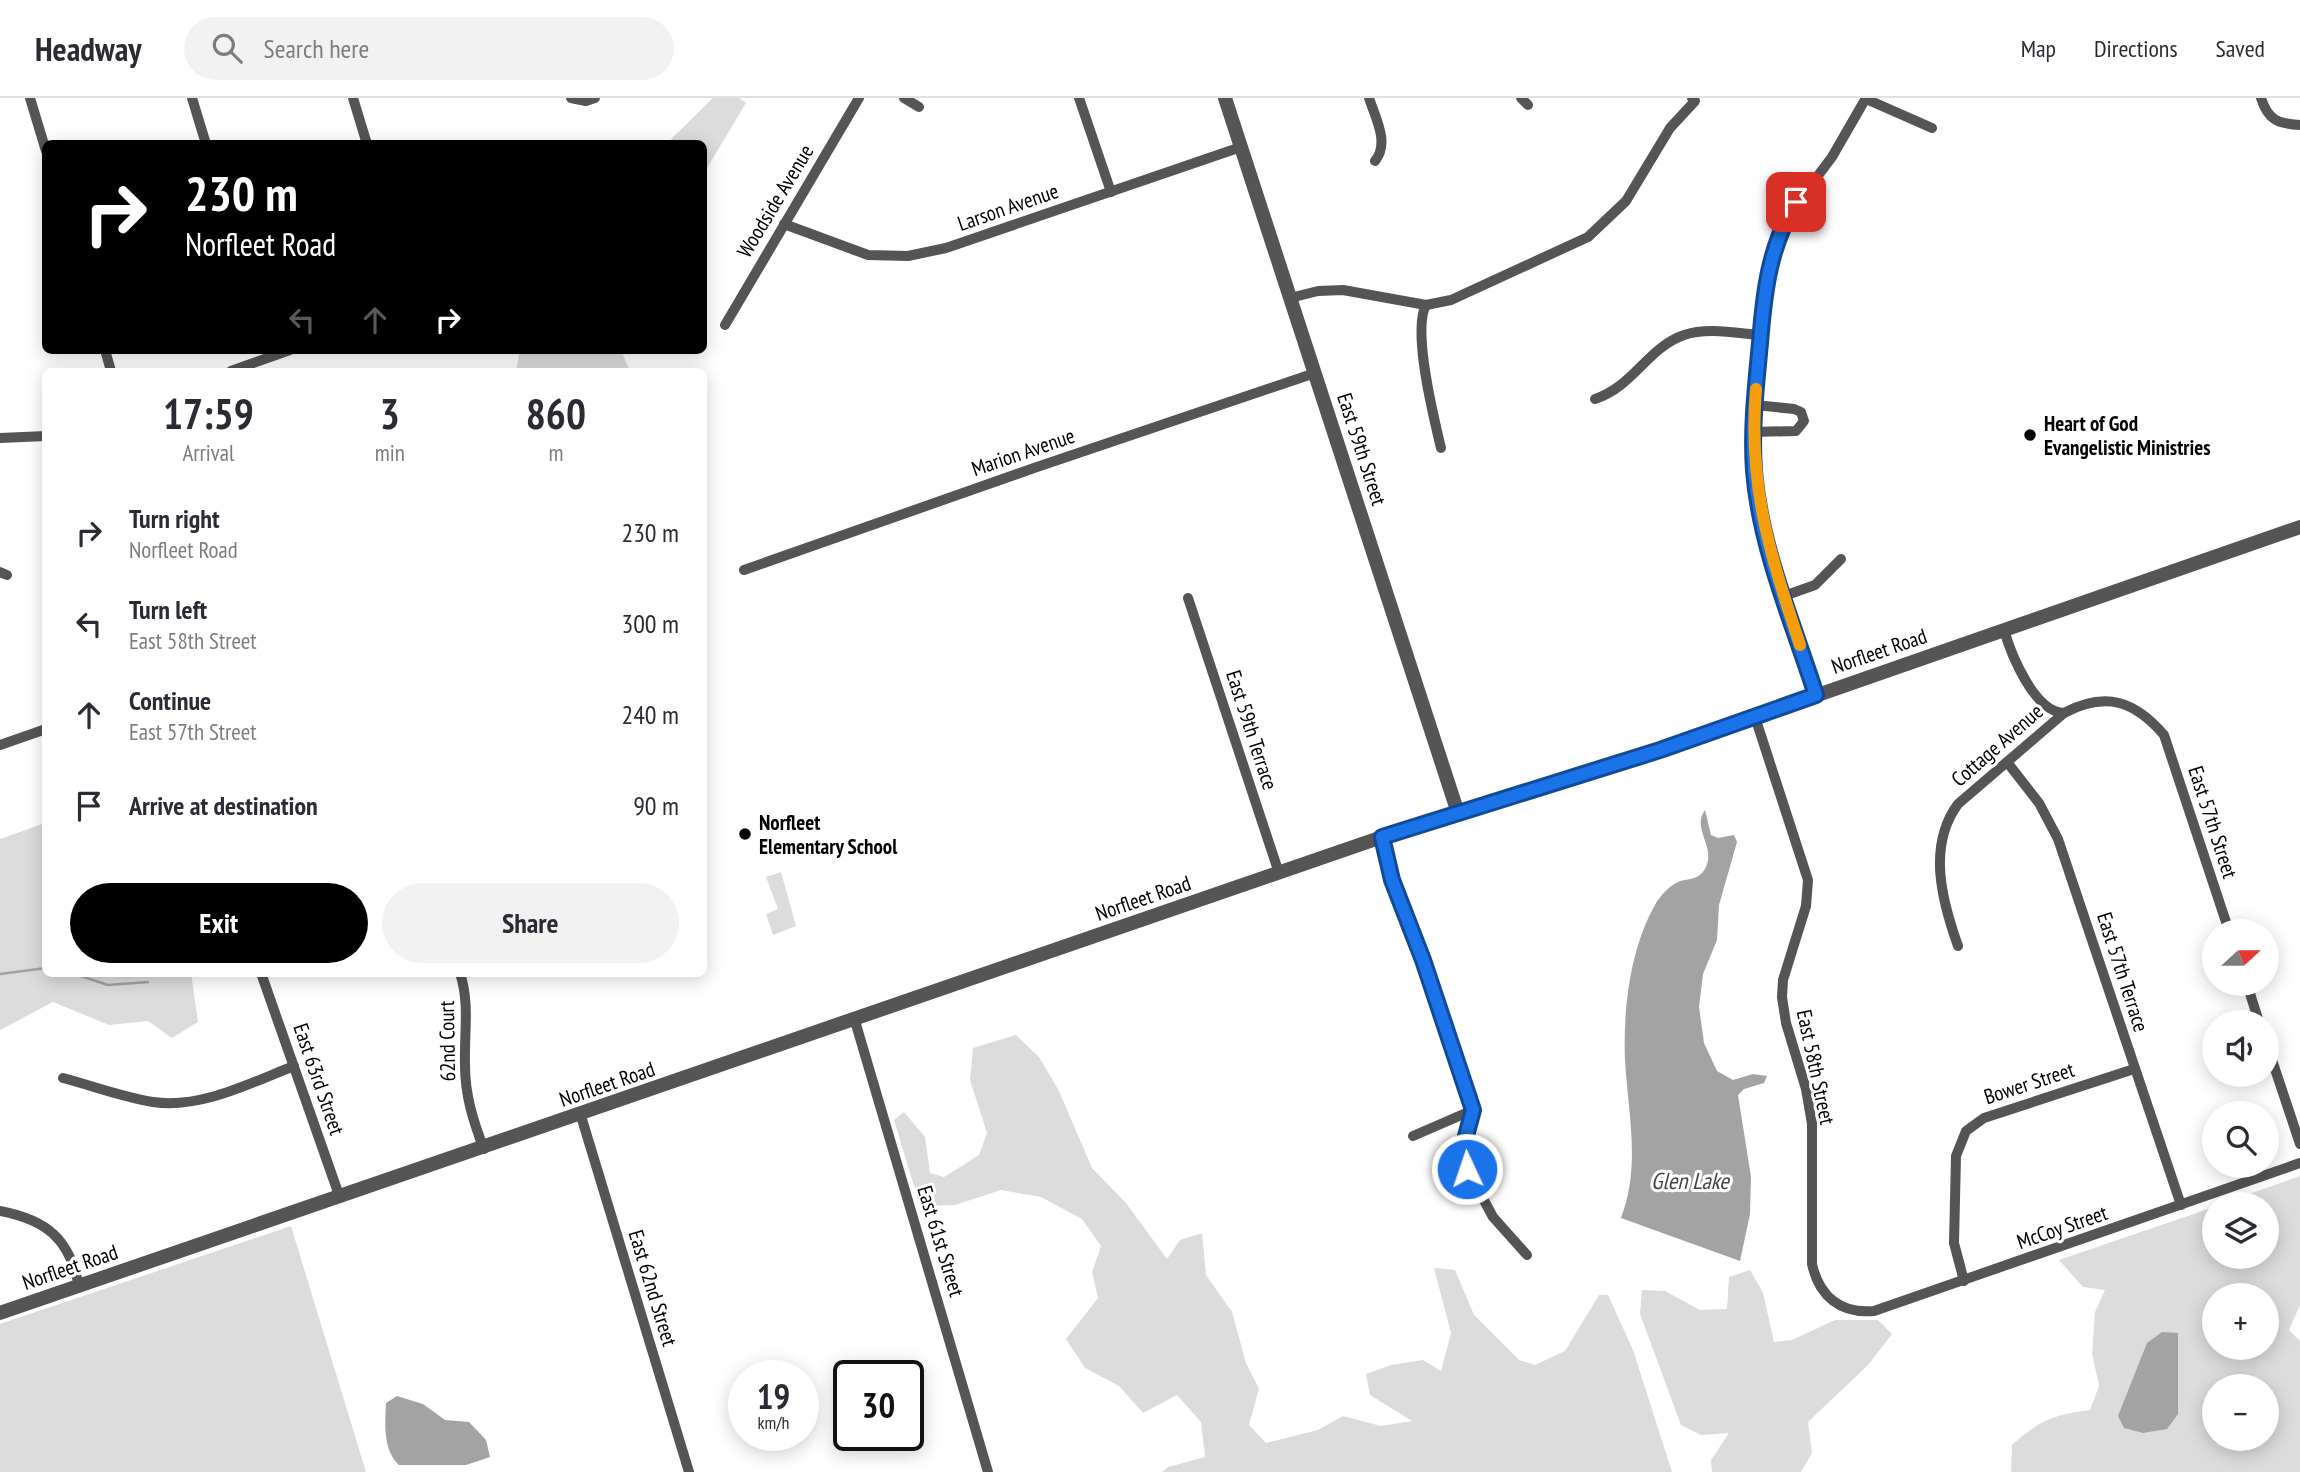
<!DOCTYPE html>
<html lang="en">
<head>
<meta charset="utf-8">
<style>
	:root { --surface:#fff; --page:#f2f2f3; --text:#2b2b33; --muted:#7c7c81; --line:#e1e1e2; --accent:#000 }
	body { margin:0; font-family:"PT Sans Narrow",sans-serif; background:var(--page); color:var(--text); height:100vh; display:flex; flex-direction:column; font-size:26px; white-space:nowrap }
	* { box-sizing:border-box; margin:0 }
	p { font-size:23px; color:var(--muted) }
	.icon { flex:none; width:38px; height:38px; fill:none; stroke:currentColor; stroke-width:2; stroke-linecap:round; stroke-linejoin:round }
	.map { position:relative; flex:1; overflow:hidden }
	.details { position:absolute; left:42px; top:270px; width:665px; height:609px; display:flex; flex-direction:column; background:var(--surface); border-radius:10px; box-shadow:0 4px 18px #0003 }
	.details>* { flex:none }
	.guide { position:absolute; left:42px; top:42px; width:665px; height:214px; border-radius:10px; box-shadow:0 4px 18px #0003; background:#000; color:#fff; overflow:hidden }
	.needle { width:46px; rotate:69deg }
	.fabs { position:absolute; left:2202px; top:821px; display:grid; gap:14px }
	.fabs a { display:grid; place-items:center; width:77px; height:77px; border-radius:50%; background:var(--surface); box-shadow:0 4px 18px #0003; font-size:35px }
	.speed { position:absolute; left:728px; top:1262px; display:flex; gap:14px; font-size:35px; font-weight:700; text-align:center }
	.speed>* { display:grid; place-content:center; width:91px; height:91px; border-radius:50%; background:var(--surface); box-shadow:0 4px 18px #0003; line-height:1 }
	.speed small { font-size:18px; font-weight:400 }
	.speed .limit { border:4px solid #111; border-radius:10px; background:#fff; color:#111 }
	.pin { position:absolute; display:grid; place-items:center; width:60px; height:60px; color:#fff; margin:-30px; border-radius:14px; box-shadow:0 4px 10px #0006 }
	.me { position:absolute; width:77px; margin:-38px; rotate:357deg; stroke-linejoin:round; filter:drop-shadow(0 0 5px #0008) }
	.turn { display:flex; align-items:center; gap:24px; height:147px; padding:0 28px; font-size:32px }
	.turn .icon { width:91px; height:91px; stroke-width:2.5 }
	.turn b { display:block; font-size:49px; line-height:60px }
	.lanes { display:flex; align-items:center; height:66px; padding:0 28px; background:#0003; justify-content:center; gap:35px; direction:ltr }
	.lanes .off { opacity:.35 }
	.eta { display:flex; justify-content:space-evenly; align-items:center; height:119px; text-align:center }
	.eta b { font-size:42px; font-weight:600; line-height:49px }
	.primary-button { display:flex; gap:14px; margin-top:auto; padding:14px 28px }
	.primary-button a { flex:1; height:80px; border-radius:42px; background:var(--accent); color:#fff; font-size:28px; font-weight:600; line-height:80px; text-align:center }
	.primary-button a+a { background:var(--page); color:var(--text) }
	ul { padding:0; list-style:none }
	li { display:flex; align-items:center; gap:21px; height:91px; padding:0 28px }
	li div { flex:1 }
	li b { display:block; font-size:26px }
	li em { font-style:normal }
	header { display:flex; align-items:center; gap:42px; box-sizing:border-box; height:98px; padding:0 35px; background:var(--surface); border-bottom:2px solid var(--line) }
	header strong { font-size:33px }
	nav { display:flex; gap:38px; margin-inline-start:auto; font-size:24px }
	.search { width:490px; height:63px; background:var(--page); display:flex; align-items:center; gap:18px; box-sizing:border-box; padding:0 24px; border-radius:38px; color:var(--muted); font-size:26px }
	.map>svg:first-child { display:block }
	.green { fill:#dcdcdc; fill-rule:evenodd }
	.water { fill:#a3a3a3 }
	.lines { fill:none; stroke-linecap:round; stroke-linejoin:round }
	.stream { stroke:#a3a3a3; stroke-width:2.5 }
	.minor { stroke:#555; stroke-width:10 }
	.tertiary { stroke:#555; stroke-width:14 }
	.route-casing { stroke:#114b97; stroke-width:18 }
	.route { stroke:#1a73e8; stroke-width:12 }
	.slow { stroke:#f59e0b; stroke-width:12 }
	.poi-dot { fill:#000; stroke:#fff; stroke-width:2.5 }
	.labels { text-anchor:middle; dominant-baseline:central; stroke-width:6; stroke-linejoin:round; paint-order:stroke }
	.street-label { font-size:21px; fill:#000; stroke:#fff }
	.poi-label { font-size:21px; font-weight:bold; fill:#000; stroke:#fff; text-anchor:start }
	.water-label { font-size:23px; font-style:italic; fill:#444; stroke:#fff }
</style>
</head>
<body>
<header>
<strong>Headway</strong>
<div class="search"><svg class="icon" aria-label="search" viewBox="0 0 24 24"><circle cx="10" cy="10" r="6"/><path d="M15 15l6 6"/></svg>Search here</div>
<nav><a>Map</a><a>Directions</a><a>Saved</a></nav>
</header>
<div class="map">
<svg width="2300" height="1374" viewBox="0 0 2300 1374">
	<rect width="100%" height="100%" fill="#fff"/>
	<g class="green">
		<path d="M 713,0 L 739,0 L 746,5 L 704,75 L 704,46 L 667,45 Z"/>
		<path d="M 520,252 L 621,252 L 630,273 L 516,273 Z"/>
		<path d="M 45,725 L 46,875 L 191,875 L 198,924 L 172,940 L 148,923 L 109,927 L 53,904 L 0,932 L 0,741 Z"/>
		<path d="M 781,774 L 796,828 L 773,837 L 766,816 L 778,811 L 766,779 Z"/>
		<path d="M 1016,937 L 1039,959 L 1058,991 L 1092,1070 L 1126,1105 L 1167,1161 L 1180,1142 L 1202,1135 L 1206,1177 L 1232,1214 L 1246,1265 L 1259,1291 L 1249,1327 L 1266,1345 L 1318,1332 L 1343,1318 L 1381,1328 L 1412,1323 L 1370,1297 L 1366,1276 L 1391,1267 L 1423,1262 L 1441,1273 L 1451,1235 L 1434,1170 L 1455,1172 L 1474,1217 L 1519,1262 L 1535,1267 L 1565,1253 L 1599,1197 L 1608,1197 L 1633,1252 L 1672,1374 L 1162,1374 L 1168,1369 L 1205,1359 L 1201,1324 L 1177,1297 L 1143,1315 L 1119,1288 L 1085,1270 L 1066,1241 L 1098,1200 L 1092,1174 L 1101,1148 L 1082,1121 L 1041,1099 L 1001,1092 L 955,1107 L 928,1108 L 914,1088 L 894,1022 L 904,1014 L 925,1039 L 930,1075 L 944,1079 L 979,1057 L 987,1035 L 970,982 L 973,950 Z"/>
		<path d="M 2300,1078 L 2300,1207 L 2289,1232 L 2300,1243 L 2300,1374 L 2011,1374 L 2012,1347 C 2038,1323 2055,1316 2090,1312 L 2099,1288 L 2092,1255 L 2095,1214 L 2105,1192 L 2083,1189 L 2059,1162 L 2214,1109 L 2214,1158 L 2266,1158 L 2266,1106 L 2221,1106 ZM 2214,1197 L 2266,1197 L 2266,1250 L 2214,1250 ZM 2214,1288 L 2266,1288 L 2266,1340 L 2214,1340 Z"/>
		<path d="M 291,1128 L 366,1374 L 0,1374 L 0,1226 Z"/>
		<path d="M 1750,1172 L 1763,1195 L 1774,1244 L 1792,1242 L 1835,1222 L 1878,1222 L 1892,1236 L 1868,1267 L 1808,1324 L 1812,1355 L 1801,1374 L 1712,1374 L 1711,1362 L 1729,1335 L 1701,1337 L 1681,1327 L 1640,1216 L 1642,1192 L 1665,1193 L 1700,1212 L 1727,1211 L 1729,1179 Z"/>
	</g>
	<g class="water">
		<path d="M 1705,712 L 1711,737 L 1718,740 L 1734,737 L 1737,744 L 1719,807 L 1717,842 L 1703,876 L 1699,909 L 1704,945 L 1717,973 L 1733,982 L 1753,976 L 1767,978 L 1764,985 L 1744,991 L 1738,997 L 1751,1079 L 1750,1116 L 1740,1163 L 1621,1120 C 1641,1068 1628,1016 1625,962 C 1623,912 1630,851 1655,807 C 1660,798 1669,788 1678,784 C 1687,780 1698,783 1705,771 C 1717,749 1691,731 1705,712 Z"/>
		<path d="M 2162,1234 L 2178,1235 L 2178,1316 L 2167,1331 L 2143,1335 L 2124,1330 L 2118,1318 L 2147,1245 Z"/>
		<path d="M 397,1298 L 423,1306 L 445,1322 L 469,1324 L 486,1342 L 490,1359 L 466,1367 L 399,1367 C 383,1352 385,1326 386,1305 Z"/>
	</g>
	<g class="lines">
		<g class="stream">
			<path d="M 72,875 L 108,887 L 148,884"/>
			<path d="M 0,876 L 46,870"/>
		</g>
		<g class="minor">
			<path d="M 30,0 L 46,53"/>
			<path d="M 192,0 L 206,46"/>
			<path d="M 353,0 L 367,46"/>
			<path d="M 571,0 L 586,3 L 595,0"/>
			<path d="M 904,0 L 919,9"/>
			<path d="M 1079,0 L 1111,94"/>
			<path d="M 1369,0 C 1375,19 1390,45 1375,63"/>
			<path d="M 1521,0 L 1528,7"/>
			<path d="M 2261,0 C 2268,22 2278,26 2300,27"/>
			<path d="M 1866,1 L 1932,30"/>
			<path d="M 784,126 L 868,157 L 908,158 L 946,150 L 1241,49"/>
			<path d="M 1290,200 L 1318,193 L 1343,192 L 1426,207 L 1451,202 L 1588,139 L 1626,103 L 1670,30 L 1695,3 L 1692,0"/>
			<path d="M 1426,207 C 1412,233 1434,321 1441,350"/>
			<path d="M 725,227 L 859,0"/>
			<path d="M 105,252 L 111,273"/>
			<path d="M 231,273 L 290,252"/>
			<path d="M 1595,301 C 1634,288 1647,250 1684,237 C 1707,229 1736,235 1760,237"/>
			<path d="M 1753,334 L 1796,333 L 1804,323 L 1801,314 L 1794,311 L 1755,307"/>
			<path d="M 0,340 L 46,338"/>
			<path d="M 744,472 L 1034,370 L 1315,275"/>
			<path d="M 0,474 L 7,477"/>
			<path d="M 1784,498 L 1815,487 L 1841,461"/>
			<path d="M 1188,500 L 1279,775"/>
			<path d="M 2004,532 C 2011,556 2034,614 2064,615"/>
			<path d="M 1816,597 L 1771,457 L 1754,373 L 1753,334 L 1764,194 L 1771,156 L 1786,120 L 1832,59 L 1866,0"/>
			<path d="M 1755,619 L 1808,782 L 1806,808 L 1783,882 L 1782,899 L 1786,925 L 1806,991 L 1812,1026 L 1812,1166 C 1819,1198 1840,1216 1874,1213 L 2300,1065"/>
			<path d="M 0,647 L 46,631"/>
			<path d="M 2007,664 L 2039,705 L 2058,741 L 2181,1107"/>
			<path d="M 1382,739 L 1392,782 L 1423,862 L 1473,1012 L 1463,1049 L 1467,1071 L 1493,1119 L 1527,1157"/>
			<path d="M 1958,848 C 1942,803 1927,748 1958,706 L 2064,615 C 2106,593 2135,603 2164,637 L 2229,833"/>
			<path d="M 261,875 L 340,1100"/>
			<path d="M 460,875 C 470,906 464,934 465,967 C 465,997 473,1023 484,1051"/>
			<path d="M 2247,886 L 2259,924"/>
			<path d="M 855,923 L 988,1374"/>
			<path d="M 2266,944 L 2300,1046"/>
			<path d="M 63,980 C 93,988 123,999 153,1004 C 201,1011 250,985 294,968"/>
			<path d="M 581,1018 L 689,1374"/>
			<path d="M 1413,1038 L 1473,1012"/>
			<path d="M 0,1113 C 47,1122 70,1141 79,1189"/>
			<path d="M 1964,1183 L 1954,1145 L 1956,1058 L 1966,1033 L 1984,1020 L 2134,971"/>
		</g>
		<g class="tertiary">
			<path d="M 1225,0 L 1458,715"/>
			<path d="M 0,1215 L 1382,739 L 1660,652 L 2300,429"/>
		</g>
	</g>
	<g class="lines">
		<defs>
			<path id="route" d="M 1467,1071 L 1463,1049 L 1473,1012 L 1423,862 L 1392,782 L 1382,739 L 1660,652 L 1816,597 C 1793,525 1760,449 1754,373 C 1751,330 1756,288 1760,245 C 1764,194 1769,149 1796,104"/>
		</defs>
		<use href="#route" class="route-casing"/>
		<use href="#route" class="route"/>
		<path class="slow" d="M 1756,291 C 1748,389 1770,456 1800,547"/>
	</g>
	<g class="poi-dot">
		<circle cx="2030" cy="337" r="7"/>
		<circle cx="745" cy="736" r="7"/>
	</g>
	<g class="labels">
		<g class="street-label">
			<text transform="translate(775 103) rotate(-59)">Woodside Avenue</text>
			<text transform="translate(1008 109) rotate(-19)">Larson Avenue</text>
			<text transform="translate(1362 351) rotate(72)">East 59th Street</text>
			<text transform="translate(1023 354) rotate(-19)">Marion Avenue</text>
			<text transform="translate(1879 553) rotate(-19)">Norfleet Road</text>
			<text transform="translate(1252 632) rotate(72)">East 59th Terrace</text>
			<text transform="translate(1997 647) rotate(-41)">Cottage Avenue</text>
			<text transform="translate(2213 724) rotate(72)">East 57th Street</text>
			<text transform="translate(1143 800) rotate(-19)">Norfleet Road</text>
			<text transform="translate(2123 874) rotate(72)">East 57th Terrace</text>
			<text transform="translate(447 943) rotate(-91)">62nd Court</text>
			<text transform="translate(1816 969) rotate(78)">East 58th Street</text>
			<text transform="translate(319 981) rotate(71)">East 63rd Street</text>
			<text transform="translate(2029 985) rotate(-18)">Bower Street</text>
			<text transform="translate(607 986) rotate(-19)">Norfleet Road</text>
			<text transform="translate(2062 1129) rotate(-19)">McCoy Street</text>
			<text transform="translate(941 1143) rotate(73)">East 61st Street</text>
			<text transform="translate(70 1169) rotate(-19)">Norfleet Road</text>
			<text transform="translate(653 1190) rotate(73)">East 62nd Street</text>
		</g>
		<g class="poi-label">
			<text x="2044" y="325">Heart of God<tspan x="2044" dy="24">Evangelistic Ministries</tspan></text>
			<text x="759" y="724">Norfleet<tspan x="759" dy="24">Elementary School</tspan></text>
		</g>
		<g class="water-label">
			<text x="1690" y="1082">Glen Lake</text>
		</g>
	</g>
</svg>
<div class="fabs">
<a><svg class="needle" viewBox="-14 -14 28 28"><path d="M0-13l5 13h-10z" fill="#e53935"/><path d="M0 13l5-13h-10z" fill="#7c7c81"/></svg></a>
<a><svg class="icon" aria-label="sound" viewBox="0 0 24 24"><path d="M4 9h4l5-4v14l-5-4H4zM17 9q2 3 0 6"/></svg></a>
<a><svg class="icon" aria-label="search" viewBox="0 0 24 24"><circle cx="10" cy="10" r="6"/><path d="M15 15l6 6"/></svg></a>
<a><svg class="icon" aria-label="layers" viewBox="0 0 24 24"><path d="M12 4l9 5-9 5-9-5zM3 14l9 5 9-5"/></svg></a>
<a>+</a>
<a>−</a>
</div>
<div class="speed"><div>19<small>km/h</small></div><div class="limit">30</div></div>
<div class="pin" style="left:1796px;top:104px;background:#d93025"><svg class="icon" aria-label="arrive" viewBox="0 0 24 24"><path d="M6 21V4h12l-3 4 3 4H6"/></svg></div>
<svg class="me" style="left:1467px;top:1071px" viewBox="-20 -20 40 40"><circle r="17" fill="#1a73e8" stroke="#fff" stroke-width="3"/><path d="M0-11L8 9 0 5-8 9z" fill="#fff"/></svg>
<div class="guide">
<div class="turn"><svg class="icon" aria-label="right" viewBox="0 0 24 24"><path d="M7 20v-9h11M14 6l5 5-5 5"/></svg><div><b>230 m</b>Norfleet Road</div></div>
<div class="lanes"><svg class="icon off" aria-label="left" viewBox="0 0 24 24"><path d="M17 20v-9H6M10 6l-5 5 5 5"/></svg><svg class="icon off" aria-label="ahead" viewBox="0 0 24 24"><path d="M12 20V5M6 11l6-6 6 6"/></svg><svg class="icon" aria-label="right" viewBox="0 0 24 24"><path d="M7 20v-9h11M14 6l5 5-5 5"/></svg></div>
</div>
<section class="details">
<div class="eta">
<div><b>17:59</b><p>Arrival</p></div>
<div><b>3</b><p>min</p></div>
<div><b>860</b><p>m</p></div>
</div>
<ul>
<li><svg class="icon" aria-label="right" viewBox="0 0 24 24"><path d="M7 20v-9h11M14 6l5 5-5 5"/></svg><div><b>Turn right</b><p>Norfleet Road</p></div><em>230 m</em></li>
<li><svg class="icon" aria-label="left" viewBox="0 0 24 24"><path d="M17 20v-9H6M10 6l-5 5 5 5"/></svg><div><b>Turn left</b><p>East 58th Street</p></div><em>300 m</em></li>
<li><svg class="icon" aria-label="ahead" viewBox="0 0 24 24"><path d="M12 20V5M6 11l6-6 6 6"/></svg><div><b>Continue</b><p>East 57th Street</p></div><em>240 m</em></li>
<li><svg class="icon" aria-label="arrive" viewBox="0 0 24 24"><path d="M6 21V4h12l-3 4 3 4H6"/></svg><div><b>Arrive at destination</b></div><em>90 m</em></li>
</ul>
<div class="primary-button"><a>Exit</a><a>Share</a></div>
</section>
</div>
</body>
</html>
